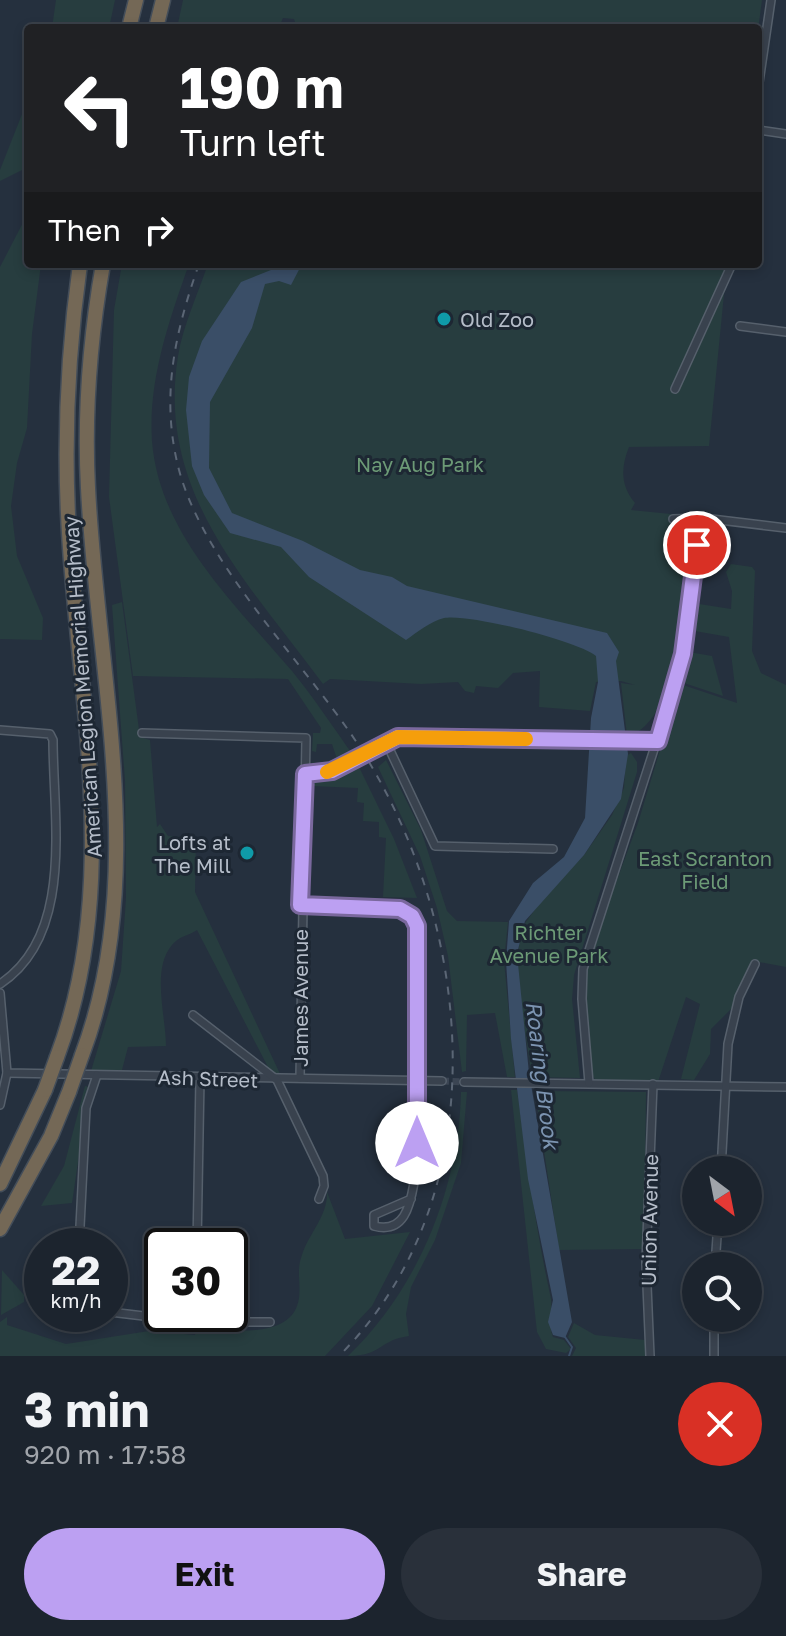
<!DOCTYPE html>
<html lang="en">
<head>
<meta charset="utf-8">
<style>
	:root { --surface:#1c242e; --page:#29303a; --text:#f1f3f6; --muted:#a0a4aa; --line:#3a414a; --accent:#bca0f2 }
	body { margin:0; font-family:"Golos Text",sans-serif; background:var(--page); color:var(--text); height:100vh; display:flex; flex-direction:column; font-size:30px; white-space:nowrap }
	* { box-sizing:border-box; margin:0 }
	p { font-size:26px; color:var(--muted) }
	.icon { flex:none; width:44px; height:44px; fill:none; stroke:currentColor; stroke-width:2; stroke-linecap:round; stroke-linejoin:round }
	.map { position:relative; height:1356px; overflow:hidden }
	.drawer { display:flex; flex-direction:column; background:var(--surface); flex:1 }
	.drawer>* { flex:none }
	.top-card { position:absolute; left:24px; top:24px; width:738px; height:244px; border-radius:8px; box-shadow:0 4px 12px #0003,0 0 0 2px var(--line); background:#202124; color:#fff; overflow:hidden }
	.needle { width:52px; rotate:148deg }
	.buttons { position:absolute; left:682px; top:1156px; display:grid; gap:16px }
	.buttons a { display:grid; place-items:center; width:80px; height:80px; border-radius:50%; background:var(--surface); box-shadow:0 4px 12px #0003,0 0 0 2px var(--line); font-size:40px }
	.speed { position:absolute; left:24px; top:1228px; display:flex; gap:16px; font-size:40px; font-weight:700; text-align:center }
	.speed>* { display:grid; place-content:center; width:104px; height:104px; border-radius:50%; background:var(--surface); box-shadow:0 4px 12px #0003,0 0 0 2px var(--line); line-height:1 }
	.speed small { font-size:20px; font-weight:400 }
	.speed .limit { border:4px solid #111; border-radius:12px; background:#fff; color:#111 }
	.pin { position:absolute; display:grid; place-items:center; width:68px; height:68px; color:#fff; margin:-34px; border:4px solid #fff; border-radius:50%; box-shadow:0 2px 8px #0007 }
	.me { position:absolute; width:88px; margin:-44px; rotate:0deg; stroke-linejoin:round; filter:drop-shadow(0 0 6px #0008) }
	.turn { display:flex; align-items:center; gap:28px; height:168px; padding:0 24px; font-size:36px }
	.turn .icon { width:104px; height:104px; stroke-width:2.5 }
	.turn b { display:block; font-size:56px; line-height:68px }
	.then { display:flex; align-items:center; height:76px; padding:0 24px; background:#0003; gap:16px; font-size:30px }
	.round { display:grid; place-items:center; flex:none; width:84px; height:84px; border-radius:42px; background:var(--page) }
	.summary { display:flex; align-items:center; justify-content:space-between; height:136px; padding:0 24px }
	h1 { font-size:48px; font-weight:700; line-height:60px }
	.button { display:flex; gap:16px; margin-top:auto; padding:16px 24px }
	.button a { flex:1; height:92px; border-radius:48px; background:var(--accent); color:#111; font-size:32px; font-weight:700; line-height:92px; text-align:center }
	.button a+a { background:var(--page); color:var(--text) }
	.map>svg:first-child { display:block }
	.green { fill:#273d3f }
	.water { fill:#3a4e67 }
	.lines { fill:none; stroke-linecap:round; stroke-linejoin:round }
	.stream { stroke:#3a4e67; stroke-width:2 }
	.minor-tunnel { stroke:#3b4553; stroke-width:7; stroke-dasharray:7 3.5; stroke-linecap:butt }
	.minor-casing { stroke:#56606c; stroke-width:10 }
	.motorway-casing { stroke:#434d59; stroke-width:17 }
	.minor { stroke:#39424e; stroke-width:7 }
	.motorway { stroke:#746856; stroke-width:14 }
	.rail { stroke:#5b6675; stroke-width:2; stroke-dasharray:8 8; stroke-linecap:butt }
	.motorway-bridge-casing { stroke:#434d59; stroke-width:17; stroke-linecap:butt }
	.motorway-bridge { stroke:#746856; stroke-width:14 }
	.route-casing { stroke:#7a689d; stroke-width:20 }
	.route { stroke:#bca0f2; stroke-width:14 }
	.slow { stroke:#f59e0b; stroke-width:14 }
	.culture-dot { fill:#0f9aa8; stroke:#1d2733; stroke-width:3 }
	.labels { text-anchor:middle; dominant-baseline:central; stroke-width:6; stroke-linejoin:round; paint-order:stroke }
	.poi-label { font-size:20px; fill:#b5bdc9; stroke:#1d2733; text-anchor:start }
	.park-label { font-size:20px; fill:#6c9a76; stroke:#1d2733 }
	.street-label { font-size:20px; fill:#b5bdc9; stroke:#1d2733 }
	.water-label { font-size:22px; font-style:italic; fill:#7c94b1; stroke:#1d2733 }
</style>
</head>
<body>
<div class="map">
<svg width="786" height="1356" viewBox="0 0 786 1356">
	<rect width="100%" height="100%" fill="#25303e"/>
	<g class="green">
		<path d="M 56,0 L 115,0 L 109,28 L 52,28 Z"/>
		<path d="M 183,0 L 762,0 L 758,30 L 297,28 L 294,19 L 283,18 L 280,25 L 291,28 L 177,28 Z"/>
		<path d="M 28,99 L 28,167 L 0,181 L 0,170 Z"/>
		<path d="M 28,213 L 28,264 L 41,264 L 32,334 L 27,428 L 17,463 L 11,506 L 17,556 L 43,618 L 42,640 L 0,639 L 0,267 Z"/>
		<path d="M 122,264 L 189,264 C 169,321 148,380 152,441 C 159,534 236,605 292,671 C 314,698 333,727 353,755 C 340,764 329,768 314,771 L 311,767 L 313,761 L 316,767 L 322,768 L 325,762 L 337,759 L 332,744 L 317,744 L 316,752 L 312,751 L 313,733 L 320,733 L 321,728 L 288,679 L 133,676 L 109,497 L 114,310 Z"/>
		<path d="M 208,264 L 727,264 L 709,446 L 629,447 C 621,467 620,485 635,503 L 631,510 L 671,514 L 694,525 C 687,573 683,724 627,736 L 621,683 L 635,685 L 621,681 L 596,682 L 590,711 L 539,707 L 540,671 L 513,673 L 498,688 L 476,686 L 474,693 L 465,691 L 458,682 L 421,684 L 330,679 L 323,684 C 248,582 156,493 178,356 C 183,326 198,293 208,264 Z"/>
		<path d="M 731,564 L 752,567 L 755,571 L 752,651 L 761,673 L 786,685 L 786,967 L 754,961 L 736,1004 L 711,1029 L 710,1054 L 694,1080 L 681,1079 L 700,1004 L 686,997 L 658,1082 L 597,1082 L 592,1075 L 583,1005 L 587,961 L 638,823 L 680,684 L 737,703 L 729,637 L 689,630 L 693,603 L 731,609 L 732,591 L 726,572 Z"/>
		<path d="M 122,602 L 140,737 L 150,740 L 157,827 L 160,824 L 168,836 L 196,838 L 195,892 L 281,1076 L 273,1075 L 269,1069 L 197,930 C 186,937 181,935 172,945 C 151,969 166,1017 166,1046 L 128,1047 L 122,1070 L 91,1071 L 121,971 L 126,898 L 125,781 L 112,605 Z"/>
		<path d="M 689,652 L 712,656 L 723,696 L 681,682 Z"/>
		<path d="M 631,753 L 637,762 L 637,772 L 574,975 L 572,999 L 580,1078 L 532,1077 L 516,974 L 521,929 L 543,898 L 584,855 L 612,815 L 624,788 L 626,756 Z"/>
		<path d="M 386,760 L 421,830 L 447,911 L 457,921 L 508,922 L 504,961 L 515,1077 L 507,1077 L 495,1013 L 467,1015 L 466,1071 L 462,1072 L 448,956 L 437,908 L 420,856 L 378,767 Z"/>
		<path d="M 359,767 L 394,839 L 417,898 L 383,897 L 386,838 L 379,837 L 379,822 L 363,821 L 364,803 L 357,802 L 358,788 L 311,786 L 315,780 L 330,779 Z"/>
		<path d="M 85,1086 L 89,1087 L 72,1203 L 41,1206 L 64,1166 Z"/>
		<path d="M 511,1090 L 517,1090 C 527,1159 535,1226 550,1294 C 554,1309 547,1321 553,1337 L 564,1340 L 571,1349 L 566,1353 L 546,1349 L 537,1332 Z"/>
		<path d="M 535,1091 L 646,1092 L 644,1249 L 559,1250 Z"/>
		<path d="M 461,1092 L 467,1092 L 461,1163 L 435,1240 L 411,1287 L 406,1314 L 409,1336 C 379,1340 382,1356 348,1356 C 418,1289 459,1188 461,1092 Z"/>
		<path d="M 327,1192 L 345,1239 L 410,1232 L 372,1306 L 325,1356 L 0,1356 L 0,1322 L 7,1317 L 7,1325 L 66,1344 L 149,1331 L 195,1335 L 196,1328 C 226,1329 293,1342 299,1298 C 301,1282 296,1270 302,1255 C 309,1233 328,1216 327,1192 Z"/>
		<path d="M 2,1270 L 24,1295 L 24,1302 L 1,1315 Z"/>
		<path d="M 574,1323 L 595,1335 L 645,1340 L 645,1356 L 572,1356 L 576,1348 L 568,1337 Z"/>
	</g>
	<path class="water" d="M 286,264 L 302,264 L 291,285 L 279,281 L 265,284 L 252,328 L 210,402 L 209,468 L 232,513 L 303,541 L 360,570 L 392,577 L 407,586 L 607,633 L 619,652 L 616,661 L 628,754 L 621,799 L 584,855 L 525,921 L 517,954 L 529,1073 L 572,1322 L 565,1338 L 553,1335 L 548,1322 L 553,1300 L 528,1179 L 511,1039 L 506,961 L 509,921 L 533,883 L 564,857 L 585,818 L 591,718 L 598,682 L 596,656 C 578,641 468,613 444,618 C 431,621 416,633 406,640 L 309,577 L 281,547 L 230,533 L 204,495 L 192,466 L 186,410 L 189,377 L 202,341 L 241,282 Z"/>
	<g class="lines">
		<path class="stream" d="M 565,1337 L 572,1347 L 569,1356"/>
		<path class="minor-tunnel" d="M 442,1081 L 464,1082"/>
		<defs>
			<g id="minor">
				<path d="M 758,89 L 771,0"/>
				<path d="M 758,130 L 786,134"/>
				<path d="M 740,326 L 786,332"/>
				<path d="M 675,389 L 732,264"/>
				<path d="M 673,519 L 703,518 L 786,528"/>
				<path d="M 0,730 L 50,734 L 53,740 C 53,818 75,935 0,984"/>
				<path d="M 142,733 L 306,738 L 300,1078"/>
				<path d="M 386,742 L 435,846 L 553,849"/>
				<path d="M 305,774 L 332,771 L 398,737 L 658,741"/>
				<path d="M 300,905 L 400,909 L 412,916 L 417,926 L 414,1183 C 410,1206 404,1234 374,1226 L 374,1215 L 411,1199"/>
				<path d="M 0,993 L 7,1073 L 442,1081"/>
				<path d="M 193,1015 L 277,1080 L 323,1176 L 324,1186 L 319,1199"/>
				<path d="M 464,1082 L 786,1087"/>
				<path d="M 589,1083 L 582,999 L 583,969 L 678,675 L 700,517"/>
				<path d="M 0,1105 L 7,1073"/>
				<path d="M 721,1170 L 728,1044 L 739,997 L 755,964"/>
				<path d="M 79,1246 L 86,1108 L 97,1075"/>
				<path d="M 197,1246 L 200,1078"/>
				<path d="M 715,1266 L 718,1222"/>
				<path d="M 34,1300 L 42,1302"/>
				<path d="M 110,1312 L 194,1322 L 270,1322"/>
				<path d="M 650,1356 L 646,1262 L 653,1084"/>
				<path d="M 714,1356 L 714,1318"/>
			</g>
			<g id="motorway">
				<path d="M 129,28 L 136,0"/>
				<path d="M 156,28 L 163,0"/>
				<path d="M 82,1055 C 150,875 97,674 88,488 C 84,413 90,338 103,264"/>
				<path d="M 57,1057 C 119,893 82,717 70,548 C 63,453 67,358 80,264"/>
				<path d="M 0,1184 L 45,1090"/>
				<path d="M 0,1229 L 51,1136 L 69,1092"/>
			</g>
		</defs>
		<use href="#minor" class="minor-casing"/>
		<use href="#motorway" class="motorway-casing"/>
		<use href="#minor" class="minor"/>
		<use href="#motorway" class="motorway"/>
		<path class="rail" d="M 199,264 C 174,335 159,402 181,477 C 209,567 297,656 351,734 C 474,913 503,1192 339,1356"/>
		<defs>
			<g id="motorway-bridge">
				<path d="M 45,1090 L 57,1057"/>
				<path d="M 69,1092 L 82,1055"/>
			</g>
		</defs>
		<use href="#motorway-bridge" class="motorway-bridge-casing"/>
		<use href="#motorway-bridge" class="motorway-bridge"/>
	</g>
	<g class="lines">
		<defs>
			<path id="route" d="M 417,1143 L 417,926 L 412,916 L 400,909 L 300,905 L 305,774 L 332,771 L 398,737 L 658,741 L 683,654 L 697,545"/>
		</defs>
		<use href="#route" class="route-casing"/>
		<use href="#route" class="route"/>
		<path class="slow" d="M 327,772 L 398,737 L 526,739"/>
	</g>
	<g class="culture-dot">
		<circle cx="444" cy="319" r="8"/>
		<circle cx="247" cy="853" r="8"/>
	</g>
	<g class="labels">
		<g class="poi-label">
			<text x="460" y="319">Old Zoo</text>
			<text x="231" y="842" text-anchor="end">Lofts at<tspan x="231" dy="23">The Mill</tspan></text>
		</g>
		<g class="park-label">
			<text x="420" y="464">Nay Aug Park</text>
			<text x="705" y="858">East Scranton<tspan x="705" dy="23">Field</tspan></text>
			<text x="549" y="932">Richter<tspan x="549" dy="23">Avenue Park</tspan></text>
		</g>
		<g class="street-label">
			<text transform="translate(82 687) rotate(-94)">American Legion Memorial Highway</text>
			<text transform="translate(300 998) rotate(-90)">James Avenue</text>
			<text transform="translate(208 1078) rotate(2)">Ash Street</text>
			<text transform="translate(649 1220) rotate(-89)">Union Avenue</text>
		</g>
		<g class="water-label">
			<text transform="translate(543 1075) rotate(83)">Roaring Brook</text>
		</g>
	</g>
</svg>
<div class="buttons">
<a><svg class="needle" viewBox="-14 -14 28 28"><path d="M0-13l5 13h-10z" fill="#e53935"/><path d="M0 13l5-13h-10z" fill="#a0a4aa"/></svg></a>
<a><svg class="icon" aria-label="search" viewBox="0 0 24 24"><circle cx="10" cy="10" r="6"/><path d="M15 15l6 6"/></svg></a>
</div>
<div class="speed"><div>22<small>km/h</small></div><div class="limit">30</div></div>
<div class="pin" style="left:697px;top:545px;background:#d93025"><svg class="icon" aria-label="arrive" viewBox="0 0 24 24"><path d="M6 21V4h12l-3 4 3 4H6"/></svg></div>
<svg class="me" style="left:417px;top:1143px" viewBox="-20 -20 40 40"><circle r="19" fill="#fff"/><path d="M0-13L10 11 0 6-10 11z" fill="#bca0f2"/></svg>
<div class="top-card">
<div class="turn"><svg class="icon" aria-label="left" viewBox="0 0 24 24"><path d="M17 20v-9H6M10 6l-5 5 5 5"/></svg><div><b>190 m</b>Turn left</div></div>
<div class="then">Then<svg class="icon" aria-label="right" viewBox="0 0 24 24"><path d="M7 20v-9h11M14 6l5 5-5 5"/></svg></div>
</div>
</div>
<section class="drawer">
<div class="summary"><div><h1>3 min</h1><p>920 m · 17:58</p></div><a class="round" style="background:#d93025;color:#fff"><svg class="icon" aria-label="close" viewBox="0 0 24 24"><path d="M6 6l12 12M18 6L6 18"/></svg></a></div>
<div class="button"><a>Exit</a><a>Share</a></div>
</section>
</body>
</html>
